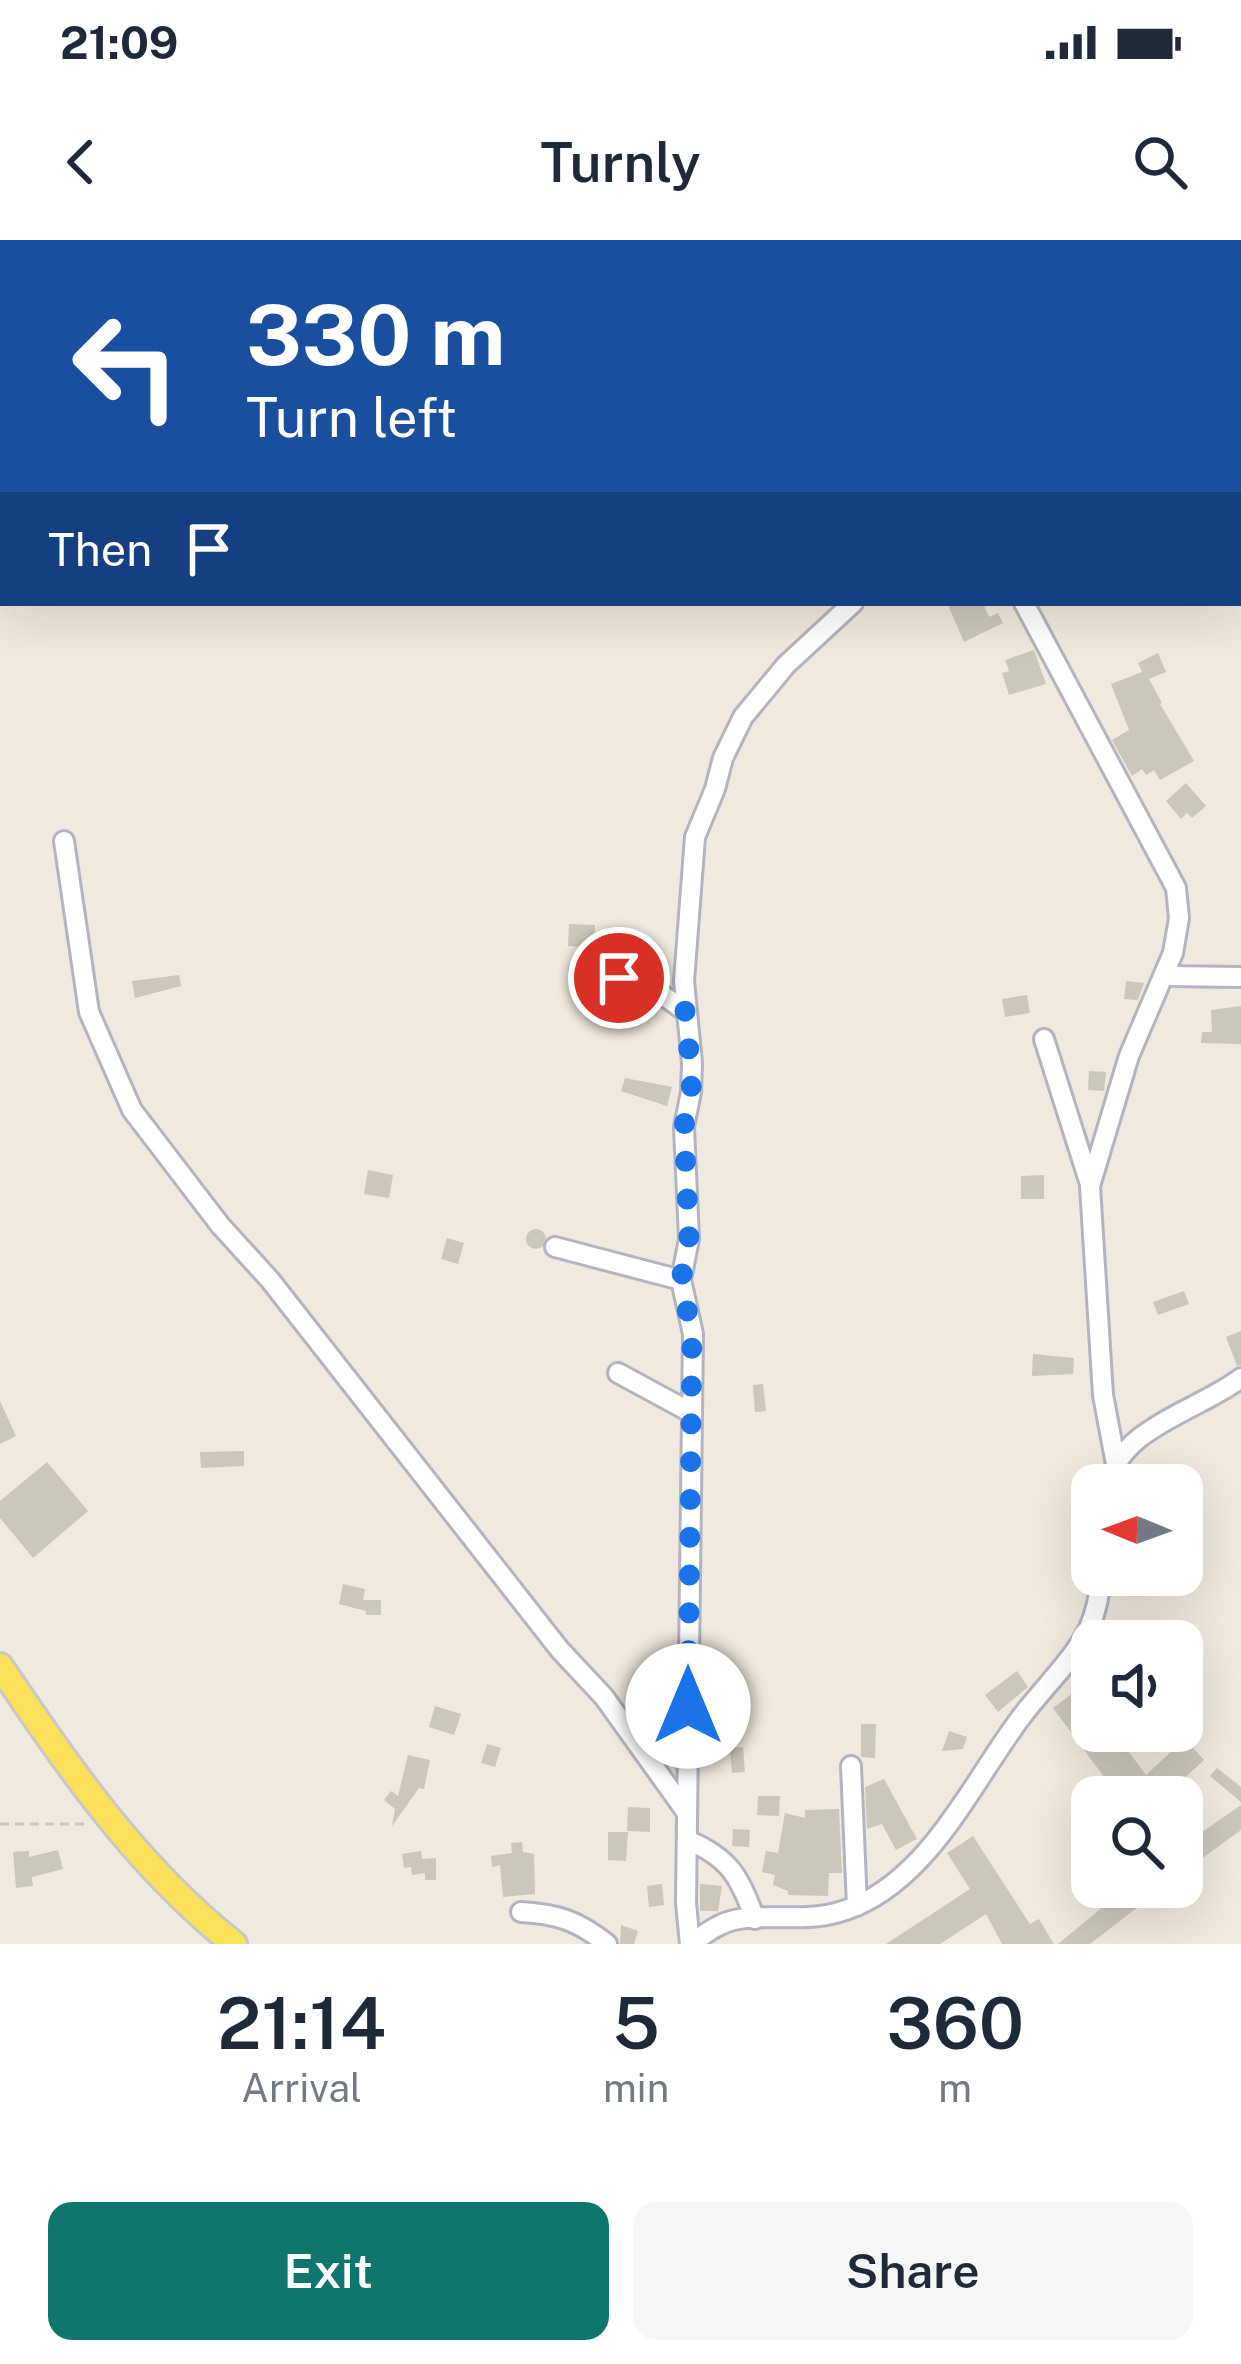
<!DOCTYPE html>
<html lang="en">
<head>
<meta charset="utf-8">
<style>
	:root { --surface:#fff; --page:#f6f6f7; --text:#1f2937; --muted:#747a83; --accent:#0f766e }
	body { margin:0; font-family:"Public Sans",sans-serif; background:var(--page); color:var(--text); height:100vh; display:flex; flex-direction:column; font-size:45px; white-space:nowrap }
	* { box-sizing:border-box; margin:0 }
	p { font-size:39px; color:var(--muted) }
	.icon { flex:none; width:66px; height:66px; fill:none; stroke:currentColor; stroke-width:2; stroke-linecap:round; stroke-linejoin:round }
	.map { position:relative; height:1704px; overflow:hidden }
	.side { display:flex; flex-direction:column; background:var(--surface); flex:1 }
	.side>* { flex:none }
	.guide { position:absolute; left:0px; top:0px; width:1242px; height:366px; box-shadow:0 12px 48px #0002; background:#1a4fa0; color:#fff; overflow:hidden }
	.needle { width:78px; rotate:271deg }
	.buttons { position:absolute; left:1071px; top:1224px; display:grid; gap:24px }
	.buttons a { display:grid; place-items:center; width:132px; height:132px; border-radius:24px; background:var(--surface); box-shadow:0 12px 48px #0002; font-size:60px }
	.pin { position:absolute; display:grid; place-items:center; width:102px; height:102px; color:#fff; margin:-51px; border:6px solid #fff; border-radius:50%; box-shadow:0 3px 12px #0007 }
	.me { position:absolute; width:132px; margin:-66px; rotate:0deg; stroke-linejoin:round; filter:drop-shadow(0 0 9px #0008) }
	.turn { display:flex; align-items:center; gap:42px; height:252px; padding:0 48px; font-size:54px }
	.turn .icon { width:156px; height:156px; stroke-width:2.5 }
	.turn b { display:block; font-size:84px; line-height:102px }
	.then { display:flex; align-items:center; height:114px; padding:0 48px; background:#0003; gap:24px; font-size:45px }
	.eta { display:flex; justify-content:space-evenly; align-items:center; height:204px; text-align:center }
	.eta b { font-size:72px; font-weight:600; line-height:84px }
	.button { display:flex; gap:24px; margin-top:auto; padding:24px 48px }
	.button a { flex:1; height:138px; border-radius:24px; background:var(--accent); color:#fff; font-size:48px; font-weight:600; line-height:138px; text-align:center }
	.button a+a { background:var(--page); color:var(--text) }
	.status { display:flex; justify-content:space-between; align-items:center; height:84px; padding:0 60px; background:var(--surface); direction:ltr }
	.status svg { height:33px; fill:currentColor }
	header { display:flex; justify-content:space-between; align-items:center; height:156px; padding:0 48px; background:var(--surface); font-size:54px; font-weight:600 }
	.map>svg:first-child { display:block }
	.building { fill:#cbc7bd }
	.lines { fill:none; stroke-linecap:round; stroke-linejoin:round }
	.minor-casing { stroke:#b3b4c1; stroke-width:24 }
	.major-casing { stroke:#c8c8c8; stroke-width:30 }
	.path { stroke:#c8c8c8; stroke-width:3; stroke-dasharray:9 6; stroke-linecap:butt }
	.minor { stroke:#fff; stroke-width:18 }
	.major { stroke:#fae159; stroke-width:24 }
	.route { stroke:#1a73e8; stroke-width:21; stroke-dasharray:0 37.8 }
</style>
</head>
<body>
<div class="status"><b>21:09</b><svg viewBox="0 0 49 12"><path d="M0 12V9h3v3zM5 12V6h3v6zM10 12V3h3v9zM15 12V0h3v12zM26 1h20v11H26zM47 4h2v5h-2z"/></svg></div>
<header><svg class="icon" aria-label="back" viewBox="0 0 24 24"><path d="M15 5l-7 7 7 7"/></svg>Turnly<svg class="icon" aria-label="search" viewBox="0 0 24 24"><circle cx="10" cy="10" r="6"/><path d="M15 15l6 6"/></svg></header>
<div class="map">
<svg width="1241" height="1704" viewBox="0 0 1241 1704">
	<rect width="100%" height="100%" fill="#efe9df"/>
	<g class="building">
		<path d="M 947,363 L 983,363 L 989,377 L 998,373 L 1003,383 L 964,402 Z"/>
		<path d="M 1034,410 L 1046,444 L 1009,455 L 1002,433 L 1009,431 L 1005,420 Z"/>
		<path d="M 1158,413 L 1166,432 L 1149,439 L 1162,463 L 1160,464 L 1194,521 L 1160,540 L 1154,530 L 1146,535 L 1142,529 L 1132,536 L 1112,500 L 1129,490 L 1111,444 L 1142,432 L 1138,423 Z"/>
		<path d="M 1186,543 L 1206,566 L 1192,578 L 1187,573 L 1181,579 L 1166,561 Z"/>
		<path d="M 569,684 L 595,685 L 594,707 L 568,706 Z"/>
		<path d="M 179,735 L 181,746 L 135,758 L 132,741 Z"/>
		<path d="M 1126,741 L 1144,743 L 1138,760 L 1124,759 Z"/>
		<path d="M 1027,755 L 1030,773 L 1005,777 L 1002,759 Z"/>
		<path d="M 1241,766 L 1241,804 L 1201,803 L 1202,792 L 1212,792 L 1211,770 Z"/>
		<path d="M 1089,831 L 1106,832 L 1104,851 L 1088,850 Z"/>
		<path d="M 625,838 L 672,847 L 667,866 L 621,851 Z"/>
		<path d="M 368,930 L 393,935 L 389,958 L 364,954 Z"/>
		<path d="M 1044,935 L 1044,959 L 1021,959 L 1021,936 Z"/>
		<circle cx="536" cy="999" r="10"/>
		<path d="M 447,998 L 464,1003 L 458,1024 L 441,1019 Z"/>
		<path d="M 1184,1051 L 1189,1064 L 1158,1075 L 1153,1062 Z"/>
		<path d="M 1241,1091 L 1241,1125 L 1237,1126 L 1226,1097 Z"/>
		<path d="M 1033,1114 L 1074,1118 L 1073,1134 L 1032,1136 Z"/>
		<path d="M 763,1144 L 766,1171 L 755,1172 L 753,1145 Z"/>
		<path d="M 0,1161 L 16,1196 L 0,1204 Z"/>
		<path d="M 244,1211 L 244,1226 L 201,1228 L 200,1212 Z"/>
		<path d="M 47,1222 L 88,1271 L 33,1318 L 0,1278 L 0,1261 Z"/>
		<path d="M 343,1344 L 365,1349 L 363,1360 L 381,1360 L 381,1375 L 366,1375 L 366,1371 L 339,1364 Z"/>
		<path d="M 1017,1431 L 1028,1447 L 998,1472 L 985,1455 Z"/>
		<path d="M 1081,1447 L 1092,1462 L 1092,1491 L 1113,1491 L 1146,1535 L 1174,1509 L 1137,1491 L 1165,1491 L 1185,1499 L 1204,1520 L 1164,1557 L 1119,1557 L 1053,1468 Z"/>
		<path d="M 435,1466 L 461,1474 L 454,1495 L 429,1487 Z"/>
		<path d="M 861,1484 L 876,1484 L 875,1518 L 861,1517 Z"/>
		<path d="M 949,1491 L 967,1497 L 963,1509 L 942,1511 Z"/>
		<path d="M 487,1504 L 501,1508 L 495,1527 L 481,1523 Z"/>
		<path d="M 743,1507 L 745,1532 L 732,1533 L 730,1508 Z"/>
		<path d="M 408,1515 L 430,1520 L 424,1549 L 419,1548 L 392,1586 L 395,1569 L 384,1560 L 391,1551 L 398,1556 Z"/>
		<path d="M 1217,1528 L 1241,1547 L 1241,1562 L 1210,1536 Z"/>
		<path d="M 884,1539 L 917,1599 L 896,1610 L 882,1584 L 867,1589 L 865,1547 Z"/>
		<path d="M 758,1556 L 780,1556 L 779,1576 L 757,1575 Z"/>
		<path d="M 1241,1565 L 1241,1590 L 1182,1633 L 1182,1606 Z"/>
		<path d="M 628,1567 L 650,1568 L 650,1592 L 627,1591 Z"/>
		<path d="M 839,1569 L 842,1633 L 829,1633 L 828,1656 L 788,1655 L 788,1651 L 773,1645 L 775,1635 L 762,1632 L 766,1611 L 778,1613 L 785,1573 L 805,1578 L 805,1570 Z"/>
		<path d="M 733,1589 L 750,1590 L 749,1607 L 732,1606 Z"/>
		<path d="M 608,1592 L 628,1592 L 626,1621 L 608,1620 Z"/>
		<path d="M 973,1596 L 1030,1684 L 1039,1679 L 1054,1704 L 1002,1704 L 986,1674 L 940,1704 L 886,1704 L 970,1649 L 947,1613 Z"/>
		<path d="M 522,1602 L 523,1612 L 534,1614 L 535,1654 L 503,1657 L 500,1625 L 492,1627 L 491,1616 L 512,1613 L 511,1603 Z"/>
		<path d="M 58,1610 L 63,1629 L 32,1637 L 33,1646 L 16,1648 L 13,1612 L 29,1611 L 29,1617 Z"/>
		<path d="M 421,1611 L 422,1619 L 436,1618 L 436,1640 L 425,1640 L 425,1633 L 412,1635 L 411,1627 L 404,1628 L 402,1614 Z"/>
		<path d="M 662,1644 L 664,1665 L 649,1667 L 647,1646 Z"/>
		<path d="M 700,1644 L 722,1646 L 718,1671 L 700,1671 Z"/>
		<path d="M 1127,1647 L 1164,1647 L 1090,1704 L 1058,1704 Z"/>
		<path d="M 621,1685 L 638,1691 L 634,1704 L 620,1704 Z"/>
	</g>
	<g class="lines">
		<defs>
			<g id="minor">
				<path d="M 1203,3 L 1204,0"/>
				<path d="M 1024,363 L 1176,648 L 1179,678 L 1173,713 L 1129,816 L 1090,946 L 1103,1155 L 1115,1219"/>
				<path d="M 64,601 L 89,772 L 132,870 L 220,985 L 270,1040 L 560,1410 L 604,1457 L 687,1573"/>
				<path d="M 580,730 L 646,743 L 685,771"/>
				<path d="M 1166,736 L 1241,737"/>
				<path d="M 1044,799 L 1089,941"/>
				<path d="M 555,1007 L 681,1040"/>
				<path d="M 618,1133 L 690,1172"/>
				<path d="M 1109,1245 C 1118,1188 1200,1170 1241,1138"/>
				<path d="M 851,1526 L 857,1666"/>
				<path d="M 687,1600 C 729,1617 740,1637 755,1679"/>
				<path d="M 521,1672 C 558,1674 578,1681 607,1704"/>
				<path d="M 690,1704 L 686,1663 L 693,1094 L 681,1040 L 689,999 L 684,887 L 691,852 L 692,823 L 684,741 L 695,597 L 715,549 L 723,518 L 743,477 L 786,425 L 853,363"/>
				<path d="M 691,1704 C 706,1693 720,1682 739,1679 C 781,1673 813,1685 856,1666 C 933,1633 974,1539 1022,1476 C 1044,1447 1073,1420 1089,1388 C 1096,1372 1100,1353 1101,1335"/>
			</g>
			<path id="major" d="M 0,1426 C 69,1528 136,1626 234,1704"/>
		</defs>
		<use href="#minor" class="minor-casing"/>
		<use href="#major" class="major-casing"/>
		<path class="path" d="M 0,1584 L 88,1584"/>
		<use href="#minor" class="minor"/>
		<use href="#major" class="major"/>
	</g>
	<g class="lines">
		<path class="route" d="M 619,738 L 646,743 L 685,771 L 692,842 L 684,886 L 689,999 L 681,1040 L 692,1094 L 688,1466"/>
	</g>
</svg>
<div class="buttons">
<a><svg class="needle" viewBox="-14 -14 28 28"><path d="M0-13l5 13h-10z" fill="#e53935"/><path d="M0 13l5-13h-10z" fill="#747a83"/></svg></a>
<a><svg class="icon" aria-label="sound" viewBox="0 0 24 24"><path d="M4 9h4l5-4v14l-5-4H4zM17 9q2 3 0 6"/></svg></a>
<a><svg class="icon" aria-label="search" viewBox="0 0 24 24"><circle cx="10" cy="10" r="6"/><path d="M15 15l6 6"/></svg></a>
</div>
<div class="pin" style="left:619px;top:738px;background:#d93025"><svg class="icon" aria-label="arrive" viewBox="0 0 24 24"><path d="M6 21V4h12l-3 4 3 4H6"/></svg></div>
<svg class="me" style="left:688px;top:1466px" viewBox="-20 -20 40 40"><circle r="19" fill="#fff"/><path d="M0-13L10 11 0 6-10 11z" fill="#1a73e8"/></svg>
<div class="guide">
<div class="turn"><svg class="icon" aria-label="left" viewBox="0 0 24 24"><path d="M17 20v-9H6M10 6l-5 5 5 5"/></svg><div><b>330 m</b>Turn left</div></div>
<div class="then">Then<svg class="icon" aria-label="arrive" viewBox="0 0 24 24"><path d="M6 21V4h12l-3 4 3 4H6"/></svg></div>
</div>
</div>
<section class="side">
<div class="eta">
<div><b>21:14</b><p>Arrival</p></div>
<div><b>5</b><p>min</p></div>
<div><b>360</b><p>m</p></div>
</div>
<div class="button"><a>Exit</a><a>Share</a></div>
</section>
</body>
</html>
